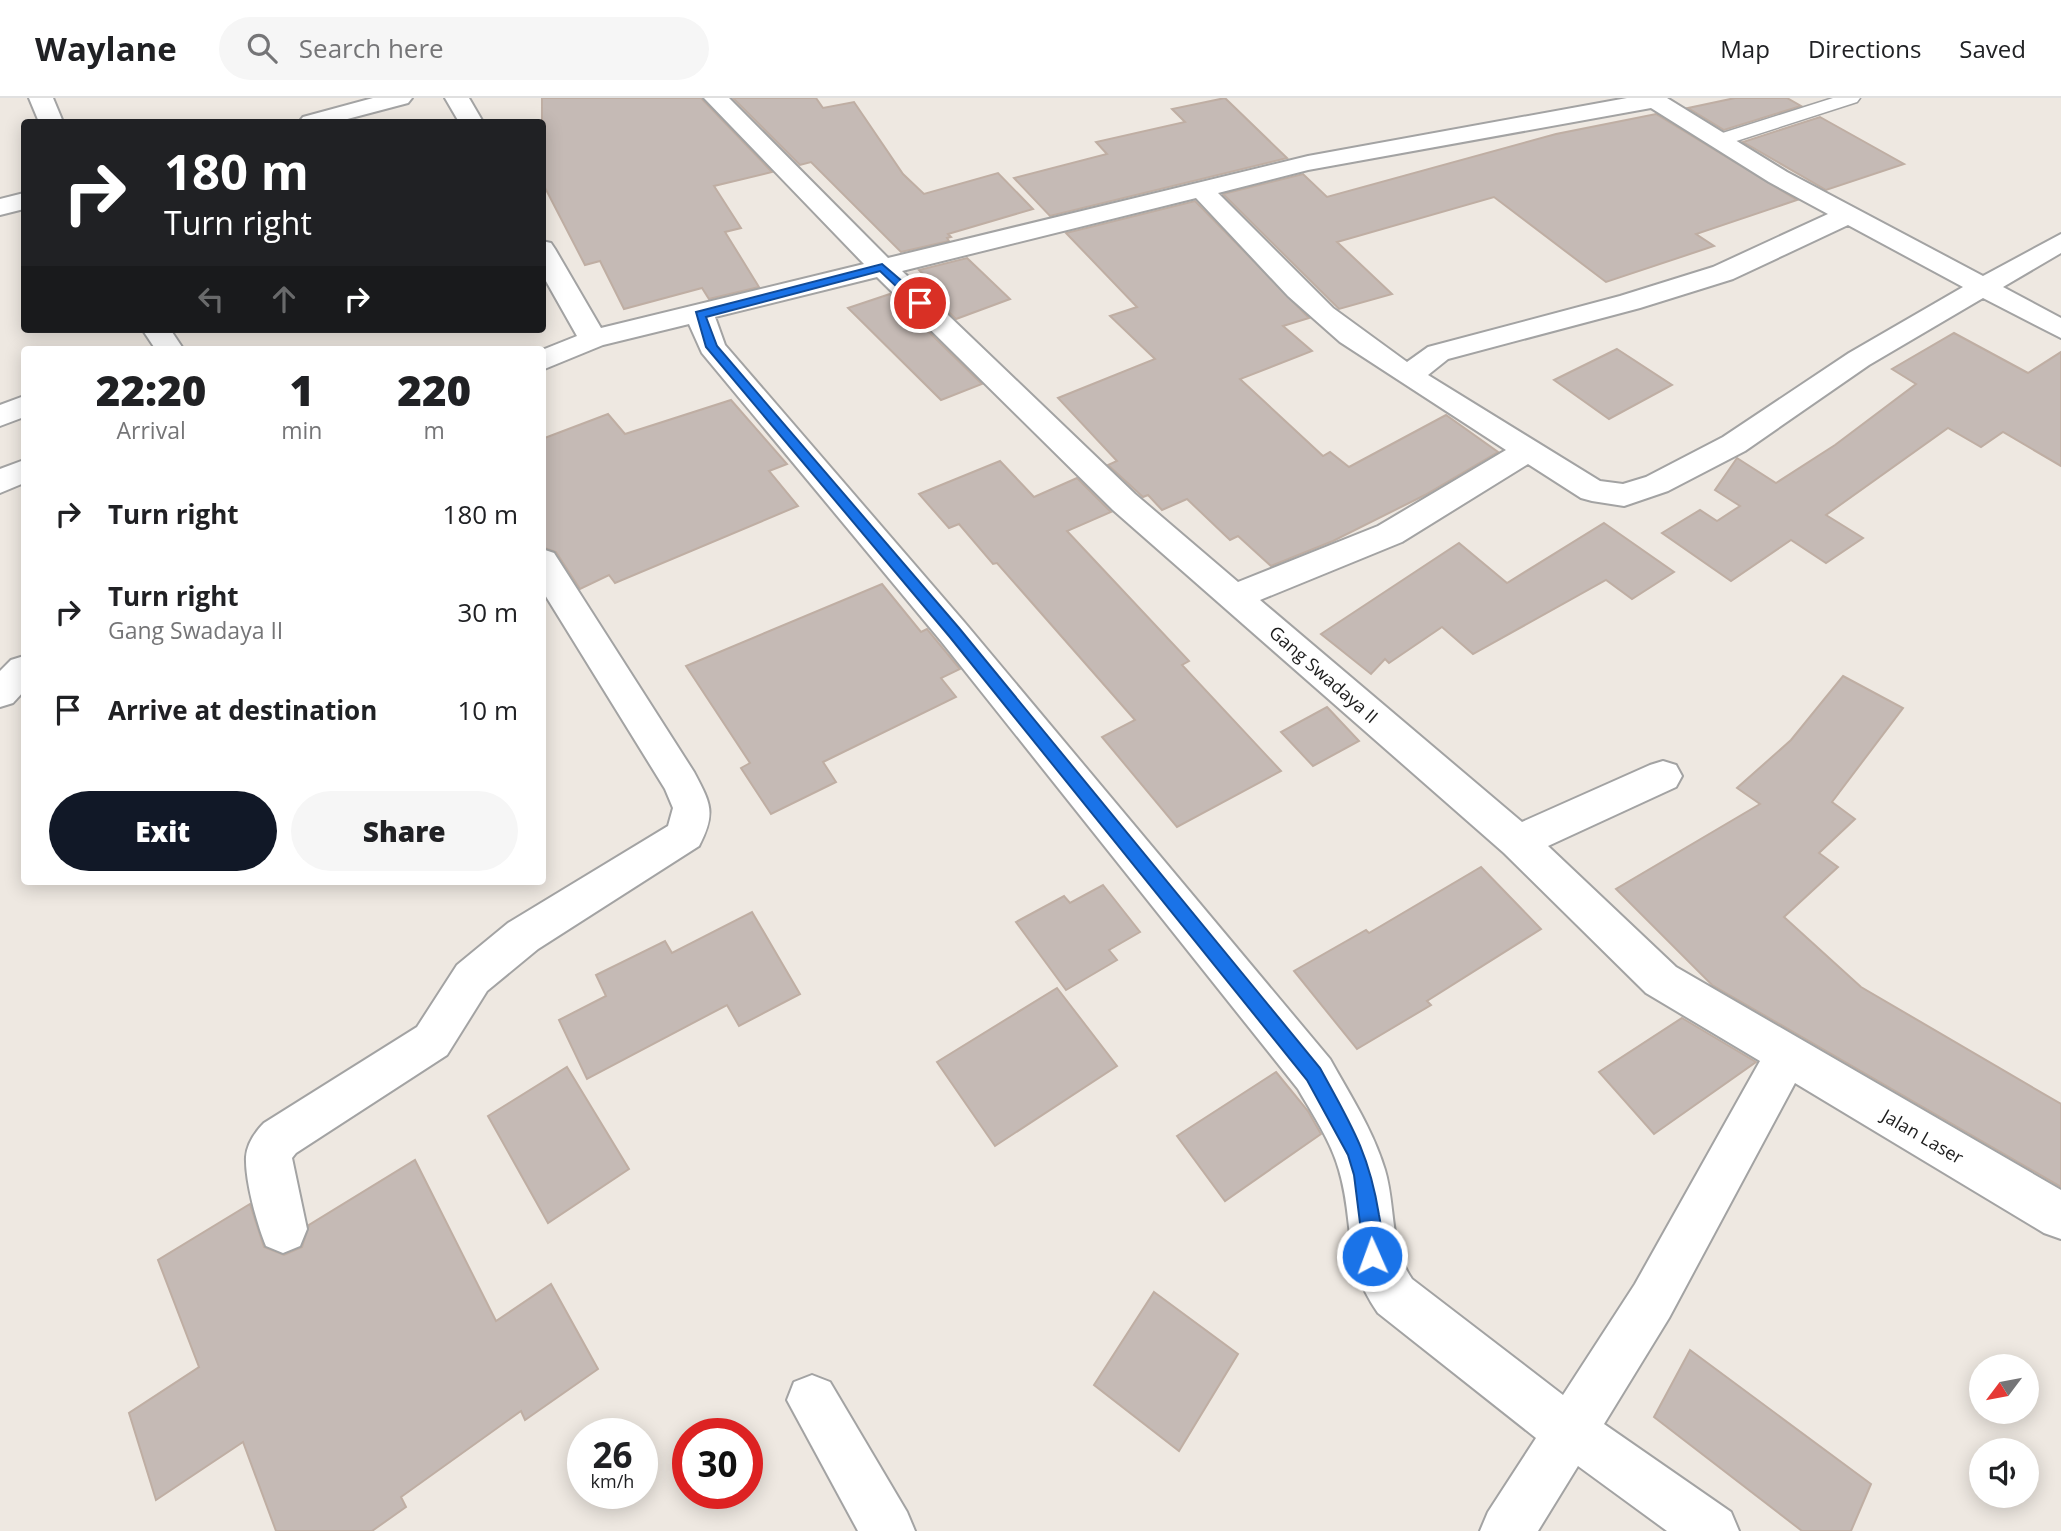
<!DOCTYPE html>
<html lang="en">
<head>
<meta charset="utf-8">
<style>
	:root { --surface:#fff; --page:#f6f6f6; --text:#202124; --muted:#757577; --line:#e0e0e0; --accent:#111827 }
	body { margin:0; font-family:"Open Sans",sans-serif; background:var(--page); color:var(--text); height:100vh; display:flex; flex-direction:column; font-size:26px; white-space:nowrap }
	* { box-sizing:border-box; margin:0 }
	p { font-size:23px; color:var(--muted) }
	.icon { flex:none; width:38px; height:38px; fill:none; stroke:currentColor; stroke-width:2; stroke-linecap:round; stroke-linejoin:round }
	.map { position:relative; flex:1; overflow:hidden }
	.sheet { position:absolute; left:21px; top:248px; width:525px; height:539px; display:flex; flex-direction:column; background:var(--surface); border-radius:7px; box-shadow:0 4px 18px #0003 }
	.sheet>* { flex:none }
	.top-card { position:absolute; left:21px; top:21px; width:525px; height:214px; border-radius:7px; box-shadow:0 4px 18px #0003; background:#202124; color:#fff; overflow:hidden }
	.needle { width:46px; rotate:238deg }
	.tools { position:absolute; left:1969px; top:1256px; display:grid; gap:14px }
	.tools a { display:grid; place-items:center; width:70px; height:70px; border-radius:50%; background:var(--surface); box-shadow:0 4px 18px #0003; font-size:35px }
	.speed { position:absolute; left:567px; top:1320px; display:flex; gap:14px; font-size:35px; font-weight:700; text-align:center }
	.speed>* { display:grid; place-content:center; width:91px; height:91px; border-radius:50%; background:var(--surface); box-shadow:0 4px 18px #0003; line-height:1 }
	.speed small { font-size:18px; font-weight:400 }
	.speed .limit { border:10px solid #d22; background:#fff; color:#111 }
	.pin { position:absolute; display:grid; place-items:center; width:60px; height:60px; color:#fff; margin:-30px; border:4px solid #fff; border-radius:50%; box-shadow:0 2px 7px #0007 }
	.me { position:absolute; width:77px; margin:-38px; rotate:358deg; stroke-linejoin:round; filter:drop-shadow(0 0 5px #0008) }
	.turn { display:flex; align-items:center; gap:24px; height:147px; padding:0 28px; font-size:32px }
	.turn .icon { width:91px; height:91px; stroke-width:2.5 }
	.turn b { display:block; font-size:49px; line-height:60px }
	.lanes { display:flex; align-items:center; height:66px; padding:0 28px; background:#0003; justify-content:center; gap:35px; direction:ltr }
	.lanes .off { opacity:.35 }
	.eta { display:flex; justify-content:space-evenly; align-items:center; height:119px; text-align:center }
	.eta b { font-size:42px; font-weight:800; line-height:49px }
	.button { display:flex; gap:14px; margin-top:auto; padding:14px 28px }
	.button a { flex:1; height:80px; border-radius:42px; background:var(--accent); color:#fff; font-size:28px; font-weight:800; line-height:80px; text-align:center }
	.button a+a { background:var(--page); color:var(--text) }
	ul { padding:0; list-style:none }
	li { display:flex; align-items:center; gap:21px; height:98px; padding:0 28px }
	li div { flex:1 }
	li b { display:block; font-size:26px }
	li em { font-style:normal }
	header { display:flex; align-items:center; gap:42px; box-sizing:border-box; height:98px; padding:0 35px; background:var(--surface); border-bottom:2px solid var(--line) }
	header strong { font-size:33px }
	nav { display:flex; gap:38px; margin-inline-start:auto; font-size:24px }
	.search { width:490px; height:63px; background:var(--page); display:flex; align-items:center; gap:18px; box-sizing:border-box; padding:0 24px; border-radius:38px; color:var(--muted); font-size:26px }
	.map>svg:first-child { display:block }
	.building { fill:#c5bab5; stroke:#bfaea3; stroke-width:2 }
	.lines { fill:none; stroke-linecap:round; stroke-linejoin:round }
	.service-casing { stroke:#a3a3a3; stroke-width:3 }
	.minor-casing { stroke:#a3a3a3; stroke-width:4 }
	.service { fill:#fff; fill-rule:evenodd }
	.minor { fill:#fff; fill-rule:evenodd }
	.route { fill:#1a73e8; stroke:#114b97; stroke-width:2 }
	.labels { text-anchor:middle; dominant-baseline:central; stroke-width:6; stroke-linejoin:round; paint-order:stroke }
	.street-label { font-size:18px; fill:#1c1c1c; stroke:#fff }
</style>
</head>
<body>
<header>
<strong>Waylane</strong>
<div class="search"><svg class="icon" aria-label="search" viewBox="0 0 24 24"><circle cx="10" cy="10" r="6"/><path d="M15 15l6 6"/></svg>Search here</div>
<nav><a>Map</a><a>Directions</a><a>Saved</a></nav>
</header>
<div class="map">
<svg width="2061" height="1433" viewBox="0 0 2061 1433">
	<rect width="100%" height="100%" fill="#eee8e1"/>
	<g class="building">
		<path d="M 542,0 L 701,0 L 772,74 L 714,88 L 741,130 L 725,134 L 759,189 L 709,201 L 702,190 L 624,211 L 600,163 L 585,167 L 542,84 Z"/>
		<path d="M 733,0 L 816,0 L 823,10 L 854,4 L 903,76 L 924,96 L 998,75 L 1033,111 L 948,136 L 951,139 L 947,140 L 949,143 L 901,154 L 811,64 L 800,67 Z"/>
		<path d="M 1225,0 L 1287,60 L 1050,118 L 1014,80 L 1107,56 L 1096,44 L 1185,24 L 1172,11 Z"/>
		<path d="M 1735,0 L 1787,0 L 1801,8 L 1724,32 L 1688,10 Z"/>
		<path d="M 1656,16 L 1797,102 L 1696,136 L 1714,148 L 1606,184 L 1494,99 L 1337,144 L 1392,196 L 1339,211 L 1223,96 L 1303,76 L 1327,99 L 1556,36 Z"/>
		<path d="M 1820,19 L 1904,66 L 1826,92 L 1743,44 Z"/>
		<path d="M 1195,103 L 1309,220 L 1283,228 L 1312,253 L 1240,281 L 1323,358 L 1330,354 L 1349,369 L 1446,317 L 1498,354 L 1425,397 L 1333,443 L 1271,468 L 1238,438 L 1230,442 L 1187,401 L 1162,412 L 1148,397 L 1143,399 L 1108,367 L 1117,363 L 1058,300 L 1155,261 L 1110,218 L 1137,209 L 1066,135 Z"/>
		<path d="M 967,160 L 1010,201 L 956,221 L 919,186 L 929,182 L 919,172 Z"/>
		<path d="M 890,196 L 982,286 L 941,302 L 848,210 Z"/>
		<path d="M 1954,235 L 2028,275 L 2061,254 L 2061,368 L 2003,334 L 1981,349 L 1948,330 L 1826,417 L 1863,440 L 1826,465 L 1791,442 L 1731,483 L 1662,435 L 1700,412 L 1717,423 L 1740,408 L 1715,392 L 1737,360 L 1776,385 L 1835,347 L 1916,286 L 1892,271 Z"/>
		<path d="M 1617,251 L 1672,287 L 1609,321 L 1554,282 Z"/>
		<path d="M 731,302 L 787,366 L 769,373 L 798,408 L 615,485 L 609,477 L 580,491 L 556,454 L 542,449 L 542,341 L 608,316 L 625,336 Z"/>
		<path d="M 1000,363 L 1034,399 L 1077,380 L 1111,414 L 1067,433 L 1189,563 L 1182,567 L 1281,673 L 1177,729 L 1102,639 L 1135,622 L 997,465 L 993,466 L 959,426 L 949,430 L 919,396 Z"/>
		<path d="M 1604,425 L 1674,474 L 1632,501 L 1606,482 L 1473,556 L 1442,529 L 1389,565 L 1385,561 L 1371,576 L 1321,536 L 1459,445 L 1507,485 Z"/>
		<path d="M 882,486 L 921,534 L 927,531 L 960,571 L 941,580 L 956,599 L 823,664 L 836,684 L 771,716 L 741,670 L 750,665 L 686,568 Z"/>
		<path d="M 1843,578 L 1903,610 L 1832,704 L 1855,721 L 1819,755 L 1838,769 L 1784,819 L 1861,889 L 2061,1006 L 2061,1089 L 1712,887 L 1616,791 L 1760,706 L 1737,690 L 1791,642 Z"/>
		<path d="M 1327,609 L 1359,643 L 1313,668 L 1281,634 Z"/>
		<path d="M 1481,769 L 1541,831 L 1427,903 L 1431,907 L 1357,951 L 1294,873 L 1366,832 L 1369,835 Z"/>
		<path d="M 1103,787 L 1140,834 L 1109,852 L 1117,862 L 1066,892 L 1016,824 L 1064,798 L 1070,805 Z"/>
		<path d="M 752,814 L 800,896 L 739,928 L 727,907 L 587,981 L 559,922 L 606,898 L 596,877 L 665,843 L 672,855 Z"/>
		<path d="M 1057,890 L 1117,968 L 995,1048 L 937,964 Z"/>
		<path d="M 1682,920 L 1756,964 L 1654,1036 L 1599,974 Z"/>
		<path d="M 567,969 L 629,1071 L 548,1125 L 488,1018 Z"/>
		<path d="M 1276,974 L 1308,1013 L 1321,1036 L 1225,1103 L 1177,1038 Z"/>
		<path d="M 415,1062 L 496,1223 L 551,1186 L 598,1271 L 525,1322 L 521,1313 L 401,1399 L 406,1409 L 372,1433 L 276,1433 L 243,1344 L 156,1402 L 129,1315 L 199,1269 L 158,1162 L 250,1106 L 264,1149 L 284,1157 L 302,1149 L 309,1127 Z"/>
		<path d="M 1154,1194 L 1238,1256 L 1179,1353 L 1094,1287 Z"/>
		<path d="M 1690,1252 L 1871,1386 L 1851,1433 L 1802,1433 L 1654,1319 Z"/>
	</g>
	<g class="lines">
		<defs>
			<path id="service" d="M 1833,0 L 1860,0 L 1857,4 L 1727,46 L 1720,48 L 1711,42 L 1713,38 Z"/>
			<g id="minor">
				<path d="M 29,0 L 53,0 L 63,24 L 39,24 Z"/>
				<path d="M 373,0 L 412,0 L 408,5 L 336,24 L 299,24 L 303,19 Z"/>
				<path d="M 445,0 L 469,0 L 483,24 L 459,24 Z"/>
				<path d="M 704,0 L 729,0 L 888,160 L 1308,58 L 1627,0 L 1667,0 L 1787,74 L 1983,178 L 2061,136 L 2061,155 L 2003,189 L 2061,220 L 2061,240 L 1983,200 L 1869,267 L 1745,353 L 1668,393 L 1624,408 L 1592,403 L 1581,400 L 1528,366 L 1402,444 L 1260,502 L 1522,724 L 1650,667 L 1663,663 L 1676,667 L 1682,678 L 1676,689 L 1548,748 L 1676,869 L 2061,1092 L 2061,1141 L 2044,1135 L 1795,985 L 1669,1220 L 1604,1326 L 1731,1414 L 1739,1433 L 1667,1433 L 1578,1368 L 1538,1433 L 1480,1433 L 1488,1414 L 1536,1340 L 1378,1215 C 1342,1164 1355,1126 1339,1072 C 1331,1043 1313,1017 1298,991 L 941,543 L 702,255 L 689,226 L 603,247 L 542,272 L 542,252 L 577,238 L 542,176 L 542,143 L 551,145 L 555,151 L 601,230 L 864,166 ZM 1651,10 L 1769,84 L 1828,116 L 1713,169 L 1620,198 L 1428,249 L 1407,264 L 1333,210 L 1218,95 L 1308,72 ZM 1196,100 L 1288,198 L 1340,244 L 1506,352 L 1378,428 L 1238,484 L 1135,396 L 902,173 ZM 1848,127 L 1963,189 L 1849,255 L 1723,339 L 1646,379 L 1623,386 L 1600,383 L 1428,277 L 1448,261 L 1640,210 L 1733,181 ZM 877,179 L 1113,412 L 1504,755 L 1646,895 L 1760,963 L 1635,1186 L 1563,1297 L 1412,1181 C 1389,1148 1396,1109 1385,1072 C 1373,1032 1350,997 1330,961 L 965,525 L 725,247 L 715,219 Z"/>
				<path d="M 24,95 L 24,111 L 0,117 L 0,101 Z"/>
				<path d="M 142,231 L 170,231 L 184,252 L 156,252 Z"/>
				<path d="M 24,298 L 24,319 L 0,328 L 0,307 Z"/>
				<path d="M 24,362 L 24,385 L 0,395 L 0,371 Z"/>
				<path d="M 542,451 L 554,455 L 694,674 C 711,706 716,715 699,748 L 538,851 L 487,893 L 447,957 L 296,1055 L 292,1060 L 307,1131 L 300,1148 L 283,1155 L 266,1148 C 257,1126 245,1083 246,1059 C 247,1046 255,1034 264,1025 L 417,929 L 457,867 L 508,825 L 668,728 L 673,710 L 665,691 L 542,492 Z"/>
				<path d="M 24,558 L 24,593 L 13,605 L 0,609 L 0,573 L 11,562 Z"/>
				<path d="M 812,1277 L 830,1284 L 907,1414 L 915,1433 L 858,1433 L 787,1302 L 794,1284 Z"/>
			</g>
		</defs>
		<use href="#service" class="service-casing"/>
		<use href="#minor" class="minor-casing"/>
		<use href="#service" class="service"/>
		<use href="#minor" class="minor"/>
	</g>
	<path class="route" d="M 882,166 L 924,202 L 924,207 L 916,207 L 880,173 L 706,219 L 717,248 L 959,530 L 1320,970 C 1350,1025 1369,1054 1379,1117 C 1382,1133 1386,1150 1379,1165 L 1372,1168 L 1365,1165 L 1354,1077 L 1348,1057 L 1307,982 L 949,538 L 706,249 L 696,214 Z"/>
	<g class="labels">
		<g class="street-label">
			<text transform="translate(1324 576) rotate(41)">Gang Swadaya II</text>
			<text transform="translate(1923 1038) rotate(30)">Jalan Laser</text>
		</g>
	</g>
</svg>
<div class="tools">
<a><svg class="needle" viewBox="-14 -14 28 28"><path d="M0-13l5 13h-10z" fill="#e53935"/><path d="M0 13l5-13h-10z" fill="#757577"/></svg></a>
<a><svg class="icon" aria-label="sound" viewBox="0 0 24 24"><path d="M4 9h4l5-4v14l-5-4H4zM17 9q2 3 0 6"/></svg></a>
</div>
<div class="speed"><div>26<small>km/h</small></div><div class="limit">30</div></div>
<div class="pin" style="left:920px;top:205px;background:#d93025"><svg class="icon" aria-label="arrive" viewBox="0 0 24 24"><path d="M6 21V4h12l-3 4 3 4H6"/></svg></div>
<svg class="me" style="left:1372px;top:1158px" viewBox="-20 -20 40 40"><circle r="17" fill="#1a73e8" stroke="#fff" stroke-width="3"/><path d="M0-11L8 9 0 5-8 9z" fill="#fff"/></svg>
<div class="top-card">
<div class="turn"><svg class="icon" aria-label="right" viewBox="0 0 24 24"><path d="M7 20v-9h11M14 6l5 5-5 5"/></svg><div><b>180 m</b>Turn right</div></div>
<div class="lanes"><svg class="icon off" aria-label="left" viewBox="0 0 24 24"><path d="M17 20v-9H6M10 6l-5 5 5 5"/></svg><svg class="icon off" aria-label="ahead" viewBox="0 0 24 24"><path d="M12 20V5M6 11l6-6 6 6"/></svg><svg class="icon" aria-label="right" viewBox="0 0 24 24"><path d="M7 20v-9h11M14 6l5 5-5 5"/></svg></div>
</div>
<section class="sheet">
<div class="eta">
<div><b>22:20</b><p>Arrival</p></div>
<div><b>1</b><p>min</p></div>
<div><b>220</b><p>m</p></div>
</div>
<ul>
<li><svg class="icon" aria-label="right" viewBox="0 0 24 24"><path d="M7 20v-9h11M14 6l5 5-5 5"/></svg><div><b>Turn right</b></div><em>180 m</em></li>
<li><svg class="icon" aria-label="right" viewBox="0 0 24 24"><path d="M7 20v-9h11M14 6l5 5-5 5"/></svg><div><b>Turn right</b><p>Gang Swadaya II</p></div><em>30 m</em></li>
<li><svg class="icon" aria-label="arrive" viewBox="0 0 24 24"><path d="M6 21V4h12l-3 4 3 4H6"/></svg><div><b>Arrive at destination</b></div><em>10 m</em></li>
</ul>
<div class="button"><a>Exit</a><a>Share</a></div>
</section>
</div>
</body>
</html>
